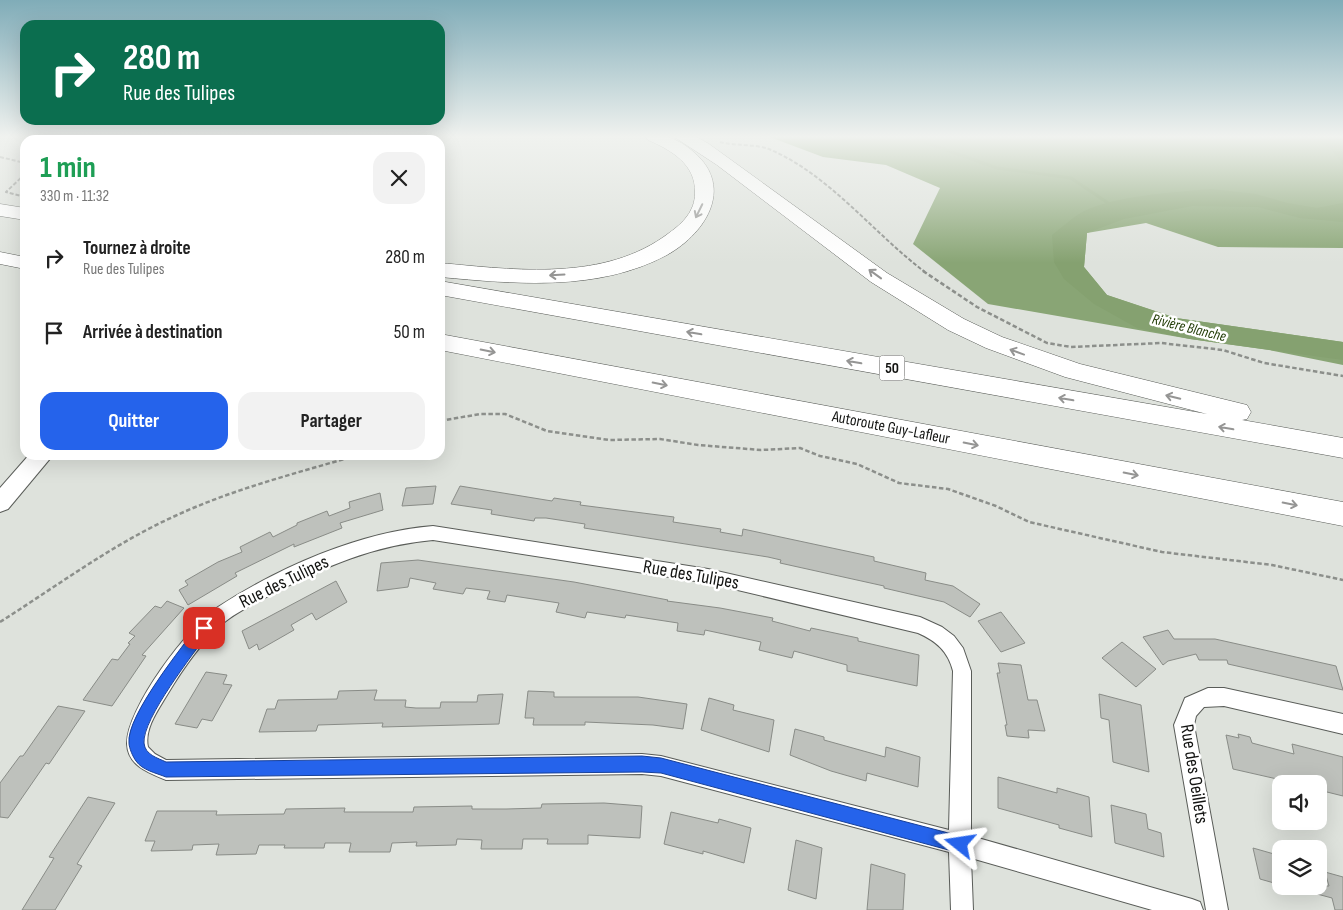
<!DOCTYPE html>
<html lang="fr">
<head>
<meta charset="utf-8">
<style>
	:root { --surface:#fff; --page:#f2f2f2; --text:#222; --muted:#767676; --accent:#2563eb }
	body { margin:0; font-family:"Sofia Sans Condensed",sans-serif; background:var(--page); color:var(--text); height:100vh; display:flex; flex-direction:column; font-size:19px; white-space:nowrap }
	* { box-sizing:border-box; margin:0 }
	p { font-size:16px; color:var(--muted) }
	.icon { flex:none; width:28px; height:28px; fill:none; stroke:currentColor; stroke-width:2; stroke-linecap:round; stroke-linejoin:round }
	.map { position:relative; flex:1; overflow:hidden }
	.panel { position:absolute; left:20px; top:135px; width:425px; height:325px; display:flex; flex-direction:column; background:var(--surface); border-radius:15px; box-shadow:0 5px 20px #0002 }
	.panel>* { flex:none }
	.top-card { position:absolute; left:20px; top:20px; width:425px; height:105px; border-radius:15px; box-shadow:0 5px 20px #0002; background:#0b6e4f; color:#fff; overflow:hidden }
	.controls { position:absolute; left:1272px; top:775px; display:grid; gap:10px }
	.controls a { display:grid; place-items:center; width:55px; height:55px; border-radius:10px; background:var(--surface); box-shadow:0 5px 20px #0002; font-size:25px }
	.pin { position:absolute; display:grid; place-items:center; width:42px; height:42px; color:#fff; margin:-21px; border-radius:10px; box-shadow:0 2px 8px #0006 }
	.me { position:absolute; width:55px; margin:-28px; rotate:285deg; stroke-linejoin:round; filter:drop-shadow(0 0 4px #0008) }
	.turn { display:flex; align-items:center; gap:18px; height:105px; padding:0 20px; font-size:22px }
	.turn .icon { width:65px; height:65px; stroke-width:2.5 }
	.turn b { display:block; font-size:35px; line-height:42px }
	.round { display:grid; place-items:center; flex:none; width:52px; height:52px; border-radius:15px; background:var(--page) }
	.head { display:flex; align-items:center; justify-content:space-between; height:85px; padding:0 20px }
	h1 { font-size:30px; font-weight:700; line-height:38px; color:#1e9e55 }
	.primary-button { display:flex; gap:10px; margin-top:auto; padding:10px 20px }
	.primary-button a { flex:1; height:58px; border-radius:15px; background:var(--accent); color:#fff; font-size:20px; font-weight:700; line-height:58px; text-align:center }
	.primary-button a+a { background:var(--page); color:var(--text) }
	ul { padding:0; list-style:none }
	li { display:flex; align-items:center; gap:15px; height:75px; padding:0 20px }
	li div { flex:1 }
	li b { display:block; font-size:19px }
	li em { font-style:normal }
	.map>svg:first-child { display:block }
	.forest { fill:#89a575 }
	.water { fill:#85a170 }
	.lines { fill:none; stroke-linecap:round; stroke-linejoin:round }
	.stream { stroke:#85a170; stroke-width:3 }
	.building { fill:#bec1bc; stroke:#898c87 }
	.service-casing { stroke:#595c58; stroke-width:1 }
	.minor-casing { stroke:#595c58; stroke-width:2 }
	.secondary-casing { stroke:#595c58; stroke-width:2 }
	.motorway-casing { stroke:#595c58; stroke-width:1 }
	.path-far1 { stroke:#8c8f8b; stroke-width:2; stroke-dasharray:4 2; stroke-linecap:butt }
	.path { stroke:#8c8f8b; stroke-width:2.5; stroke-dasharray:4.5 2.5; stroke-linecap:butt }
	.service { fill:#fff; fill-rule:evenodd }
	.minor { fill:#fff; fill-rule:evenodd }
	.secondary { fill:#fff; fill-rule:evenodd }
	.motorway { fill:#fff; fill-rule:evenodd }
	.oneway { stroke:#959594 }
	.route { fill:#2563eb; stroke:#184099 }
	.labels { text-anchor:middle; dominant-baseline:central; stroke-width:5; stroke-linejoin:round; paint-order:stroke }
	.far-water-label { font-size:15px; font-style:italic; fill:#1f3903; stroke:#fff }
	.shield { fill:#fff; stroke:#5a5a59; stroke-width:1 }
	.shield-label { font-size:15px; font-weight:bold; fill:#131412 }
	.street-label { font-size:16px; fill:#131412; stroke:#fff }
	.near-street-label { font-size:19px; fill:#131412; stroke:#fff }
</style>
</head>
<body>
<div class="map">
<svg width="1343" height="910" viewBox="0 0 1343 910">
	<rect width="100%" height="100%" fill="#dee2dc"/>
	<path class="forest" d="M 767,136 L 1343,136 L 1343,248 L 1218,247 L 1146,223 L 1087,233 L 1084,267 L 1107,295 L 1176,318 L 1343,342 L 1343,365 L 1269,350 L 1190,339 L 988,304 L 913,244 L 940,188 L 886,165 L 823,157 Z"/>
	<g class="water">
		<path d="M 1308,136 L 1338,136 L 1343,138 L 1343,165 L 1331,149 Z"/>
		<path d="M 1211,189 L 1256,194 L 1287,203 L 1317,208 L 1343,203 L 1343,222 L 1300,218 L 1258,207 L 1192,206 L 1124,219 L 1087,233 L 1084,267 L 1107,295 L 1176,318 L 1343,342 L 1343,360 L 1190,339 L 1137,328 L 1094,304 L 1064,279 L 1054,262 L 1052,235 C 1061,228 1070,220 1079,214 C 1108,196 1177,192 1211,189 Z"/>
	</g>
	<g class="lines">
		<path class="stream" d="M 907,136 L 997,168 L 1071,178 L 1108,203"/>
	</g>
	<g class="building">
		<path d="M 436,486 L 433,504 L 402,506 L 406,488 Z"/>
		<path d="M 460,486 L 552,501 L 554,498 L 567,500 L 581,502 L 580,505 L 674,517 L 673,522 L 721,529 L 720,532 L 742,536 L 743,529 L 874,557 L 874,561 L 926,573 L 925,580 L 953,586 L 980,604 L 970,617 L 944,602 L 884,588 L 884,586 L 780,563 L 781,560 L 768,557 L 584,528 L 585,524 L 546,518 L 535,518 L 534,521 L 491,514 L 492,510 L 451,504 Z"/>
		<path d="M 380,493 L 383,510 L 340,523 L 342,528 L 294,547 L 294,544 L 235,573 L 237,576 L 188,605 L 179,590 L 188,585 L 185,581 L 218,562 L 242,552 L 240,547 L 270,532 L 273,537 L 297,525 L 297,523 L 327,511 L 329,516 L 350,508 L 349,502 Z"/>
		<path d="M 418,560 L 574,582 L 668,600 L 667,601 L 720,608 L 773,618 L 772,621 L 810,631 L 811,628 L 858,638 L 858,641 L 919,655 L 917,686 L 847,671 L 847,665 L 794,651 L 792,658 L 759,650 L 761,642 L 705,630 L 704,635 L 677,631 L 678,623 L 626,615 L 625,618 L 587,612 L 585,618 L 556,612 L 559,603 L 507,595 L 505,602 L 487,599 L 490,591 L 466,588 L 463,594 L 433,589 L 436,583 L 410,578 L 408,587 L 377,591 L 381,563 Z"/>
		<path d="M 336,581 L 347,602 L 316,620 L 312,613 L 291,625 L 294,630 L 259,650 L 257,644 L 249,649 L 242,631 Z"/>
		<path d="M 167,601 L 184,608 L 142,655 L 146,656 L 112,706 L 83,700 L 112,659 L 118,660 L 130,644 L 128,643 L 135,636 L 129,633 L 155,606 L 161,608 Z"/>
		<path d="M 1001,612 L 1025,643 L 1001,652 L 978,621 Z"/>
		<path d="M 1168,630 L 1174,639 L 1215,639 L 1336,666 L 1343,690 L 1228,664 L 1227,660 L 1199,660 L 1196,654 L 1168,661 L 1163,665 L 1143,637 Z"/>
		<path d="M 1122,642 L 1156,669 L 1136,687 L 1102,658 Z"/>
		<path d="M 998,663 L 1021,665 L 1028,700 L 1037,700 L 1045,731 L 1028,730 L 1029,738 L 1007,736 L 1005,725 L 1007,725 L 997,673 L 1000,673 Z"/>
		<path d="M 206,672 L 227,675 L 223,684 L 232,685 L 212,721 L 202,719 L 197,728 L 175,724 Z"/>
		<path d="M 377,690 L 374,700 L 406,700 L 405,707 L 416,708 L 440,708 L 441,702 L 477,702 L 478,695 L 503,694 L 499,724 L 382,727 L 383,723 L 318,725 L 316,731 L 259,732 L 267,709 L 275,709 L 278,700 L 337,699 L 339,691 Z"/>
		<path d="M 528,691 L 554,692 L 554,697 L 638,697 L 687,704 L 683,729 L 653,725 L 585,722 L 585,725 L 533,725 L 534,718 L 525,718 Z"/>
		<path d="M 1099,694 L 1141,705 L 1149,772 L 1113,762 L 1109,720 L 1101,718 Z"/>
		<path d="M 709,698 L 734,705 L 733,710 L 774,720 L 769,752 L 701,730 Z"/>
		<path d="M 58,706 L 85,711 L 49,764 L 46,763 L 8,818 L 0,817 L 0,783 L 20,756 L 23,756 Z"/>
		<path d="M 795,729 L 824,737 L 824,740 L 885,757 L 886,747 L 920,757 L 918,787 L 867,773 L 866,781 L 831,771 L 790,755 Z"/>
		<path d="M 1238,734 L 1250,737 L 1252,743 L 1294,754 L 1292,744 L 1343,757 L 1343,796 L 1319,790 L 1319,784 L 1299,784 L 1233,769 L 1226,735 L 1239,738 Z"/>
		<path d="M 998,777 L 1057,793 L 1057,788 L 1089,797 L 1092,837 L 1059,828 L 1059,825 L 998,808 Z"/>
		<path d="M 88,797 L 115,803 L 77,864 L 82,866 L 55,910 L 22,910 L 54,858 L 49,857 Z"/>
		<path d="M 604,803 L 642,806 L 640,838 L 588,835 L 588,844 L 547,844 L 548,839 L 523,839 L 522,849 L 481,849 L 482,840 L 457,839 L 456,845 L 416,846 L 417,842 L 392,843 L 390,852 L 349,852 L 351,843 L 325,843 L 324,848 L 284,848 L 285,845 L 259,845 L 256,854 L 216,855 L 219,844 L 193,845 L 192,850 L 151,851 L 155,841 L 145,841 L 157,811 L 217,811 L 216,815 L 284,814 L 286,809 L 345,808 L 344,812 L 413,812 L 414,807 L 472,806 L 472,809 L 506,809 L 541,808 L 542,804 Z"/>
		<path d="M 1111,805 L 1146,814 L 1148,829 L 1161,833 L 1164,857 L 1115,843 Z"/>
		<path d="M 671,812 L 718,823 L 719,819 L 751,828 L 744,863 L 703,851 L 703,854 L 664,844 Z"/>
		<path d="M 796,840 L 822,848 L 816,899 L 788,890 Z"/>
		<path d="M 1253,848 L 1281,856 L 1281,885 L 1260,879 Z"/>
		<path d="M 871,864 L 905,874 L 903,910 L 867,910 Z"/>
		<path d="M 1325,872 L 1343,877 L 1343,910 L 1335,910 L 1332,898 L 1302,890 L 1302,886 L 1329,886 Z"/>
	</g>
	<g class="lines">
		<defs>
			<path id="service" d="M 280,136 L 286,136 L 300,140 L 292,140 Z"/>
			<g id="minor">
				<path d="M 433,526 L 708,569 L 920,617 L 942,627 L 954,636 L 963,648 L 971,671 L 971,836 L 1192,899 L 1200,902 L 1203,910 L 1152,910 L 971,858 L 973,910 L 951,910 L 949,852 L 661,776 L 642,774 L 166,780 C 149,773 128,766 127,744 C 126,709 189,625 218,607 C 280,567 359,532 433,526 ZM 433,540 L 708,583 L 918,633 C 936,641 948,651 953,671 L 949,830 L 661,756 L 642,754 L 166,760 L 155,754 L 148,747 C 144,729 158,710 167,695 C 182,670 199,645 220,626 C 235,612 255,604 272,594 C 324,567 374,545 433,540 Z"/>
				<path d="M 1208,688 L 1224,688 L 1343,714 L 1343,734 L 1224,706 L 1204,707 L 1196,716 L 1194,725 L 1228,910 L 1206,910 L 1174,725 L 1185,698 Z"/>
			</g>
			<g id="secondary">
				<path d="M 329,136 L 343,136 L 340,140 L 325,140 Z"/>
				<path d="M 29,455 L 53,455 L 8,509 L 0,512 L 0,488 Z"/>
			</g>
			<g id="motorway">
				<path d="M 645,136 C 663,134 676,138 690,149 C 736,184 708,232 667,255 C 598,292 515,284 440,277 L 440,263 C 516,270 605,282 669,233 C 683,223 695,211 695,193 C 696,164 671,150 648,140 Z"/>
				<path d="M 673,136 L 695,136 L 709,144 L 887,273 L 964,319 L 1002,337 L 1080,364 L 1247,405 L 1251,412 L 1247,419 L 1242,420 L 1343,438 L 1343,458 L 440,295 L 440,281 L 1207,414 L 1065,377 L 986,348 L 948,330 L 871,282 L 717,165 Z"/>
				<path d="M 0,204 L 25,208 L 25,220 L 0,216 Z"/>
				<path d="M 0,252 L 25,257 L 25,269 L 0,264 Z"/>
				<path d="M 440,334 L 1343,502 L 1343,526 L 440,350 Z"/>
			</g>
		</defs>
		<use href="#service" class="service-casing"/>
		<use href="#minor" class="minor-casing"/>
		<use href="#secondary" class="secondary-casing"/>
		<use href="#motorway" class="motorway-casing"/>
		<g class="path-far1">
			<path d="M 720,142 C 735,146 756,144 769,149 C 830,175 873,233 925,272"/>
			<path d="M 0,157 L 25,163"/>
			<path d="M 25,174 L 6,192 L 25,197"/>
		</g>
		<g class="path">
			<path d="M 923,271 L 977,307 L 1047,343 L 1071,347 L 1161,343 L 1223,350 L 1264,363 L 1343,376"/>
			<path d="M 440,421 L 480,414 L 505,414 L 547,431 L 609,440 L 660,439 L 698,445 L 761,450 L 800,448 L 820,456 L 857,464 L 899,483 L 948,489 L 996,506 L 1029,522 L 1162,552 L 1272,565 L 1343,580"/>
			<path d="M 0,622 C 57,586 113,544 175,516 C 233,489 297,473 358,455"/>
		</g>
		<use href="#service" class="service"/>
		<use href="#minor" class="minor"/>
		<use href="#secondary" class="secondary"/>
		<use href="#motorway" class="motorway"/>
	</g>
	<defs><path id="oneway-shaft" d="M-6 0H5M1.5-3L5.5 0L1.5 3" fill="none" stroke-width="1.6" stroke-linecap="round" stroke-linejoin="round" transform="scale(1.25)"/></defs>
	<g class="oneway">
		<use href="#oneway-shaft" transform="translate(699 211) rotate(116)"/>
		<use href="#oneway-shaft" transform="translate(875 274) rotate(-144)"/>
		<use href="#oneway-shaft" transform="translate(557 275) rotate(177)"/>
		<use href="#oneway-shaft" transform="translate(694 333) rotate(-170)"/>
		<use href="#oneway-shaft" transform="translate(488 351) rotate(11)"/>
		<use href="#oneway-shaft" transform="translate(1017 352) rotate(-160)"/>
		<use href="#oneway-shaft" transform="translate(854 362) rotate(-170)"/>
		<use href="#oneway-shaft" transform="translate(660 384) rotate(11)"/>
		<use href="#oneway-shaft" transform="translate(1173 397) rotate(-166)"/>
		<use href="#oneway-shaft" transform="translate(1066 399) rotate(-170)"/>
		<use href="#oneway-shaft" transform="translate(1226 428) rotate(-170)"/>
		<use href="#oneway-shaft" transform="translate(971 444) rotate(11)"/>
		<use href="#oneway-shaft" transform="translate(1131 474) rotate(11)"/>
		<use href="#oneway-shaft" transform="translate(1290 504) rotate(11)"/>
	</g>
	<linearGradient id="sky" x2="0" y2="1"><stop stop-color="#80acb8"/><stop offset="0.52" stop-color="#f0f2ef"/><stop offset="1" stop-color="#f0f2ef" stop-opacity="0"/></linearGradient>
	<rect width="1343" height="263" fill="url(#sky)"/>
	<path class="route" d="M 204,622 L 209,623 L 211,628 L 209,632 C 194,653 142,719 144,743 C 145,755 158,758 166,762 L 642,756 L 661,758 L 960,836 L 966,839 L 968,844 L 966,850 L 960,853 L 661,773 L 642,772 L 166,777 C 156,773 142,770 136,761 C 133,757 129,748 129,743 C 126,716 183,646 200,623 Z"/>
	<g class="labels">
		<g class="far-water-label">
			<text transform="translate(1189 328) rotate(14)">Rivière Blanche</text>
		</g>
		<rect class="shield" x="879.5" y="355.5" width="25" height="25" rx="4"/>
		<g class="shield-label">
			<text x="892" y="368">50</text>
		</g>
		<g class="street-label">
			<text transform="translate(891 428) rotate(11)">Autoroute Guy-Lafleur</text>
		</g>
		<g class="near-street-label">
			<text transform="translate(691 575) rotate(10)">Rue des Tulipes</text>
			<text transform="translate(284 582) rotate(-26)">Rue des Tulipes</text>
			<text transform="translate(1194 774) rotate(81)">Rue des Oeillets</text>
		</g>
	</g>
</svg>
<div class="controls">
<a><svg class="icon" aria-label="sound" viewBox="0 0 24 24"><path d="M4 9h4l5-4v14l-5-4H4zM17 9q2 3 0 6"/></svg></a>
<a><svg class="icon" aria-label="layers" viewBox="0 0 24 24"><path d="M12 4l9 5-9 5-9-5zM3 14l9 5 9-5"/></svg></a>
</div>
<div class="pin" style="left:204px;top:628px;background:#d93025"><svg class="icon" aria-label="arrive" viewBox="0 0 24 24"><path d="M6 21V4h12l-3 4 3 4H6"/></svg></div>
<svg class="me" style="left:960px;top:844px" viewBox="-20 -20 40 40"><path d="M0-17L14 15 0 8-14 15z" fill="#2563eb" stroke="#fff" stroke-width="4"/></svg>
<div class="top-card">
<div class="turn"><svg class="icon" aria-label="right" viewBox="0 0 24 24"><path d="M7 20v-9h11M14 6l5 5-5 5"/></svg><div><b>280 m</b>Rue des Tulipes</div></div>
</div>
<section class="panel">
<div class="head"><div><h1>1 min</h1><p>330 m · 11:32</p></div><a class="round"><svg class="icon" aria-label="close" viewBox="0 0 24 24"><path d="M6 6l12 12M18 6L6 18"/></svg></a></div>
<ul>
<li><svg class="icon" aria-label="right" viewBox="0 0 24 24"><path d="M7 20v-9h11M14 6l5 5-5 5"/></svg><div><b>Tournez à droite</b><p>Rue des Tulipes</p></div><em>280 m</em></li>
<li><svg class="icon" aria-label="arrive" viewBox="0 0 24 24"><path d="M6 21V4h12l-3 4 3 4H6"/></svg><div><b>Arrivée à destination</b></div><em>50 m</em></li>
</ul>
<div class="primary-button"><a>Quitter</a><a>Partager</a></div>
</section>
</div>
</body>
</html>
